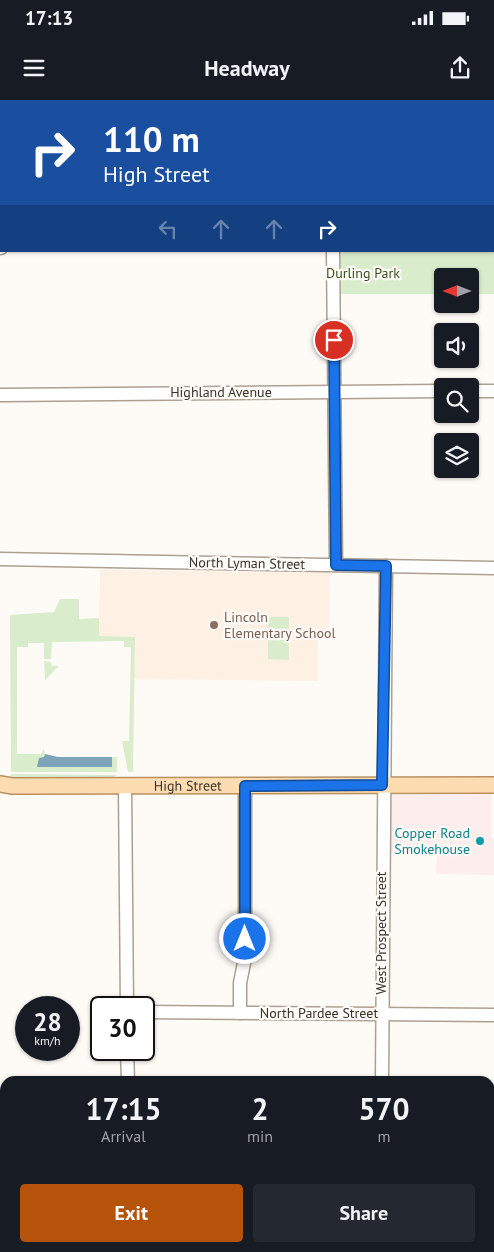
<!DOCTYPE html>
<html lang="en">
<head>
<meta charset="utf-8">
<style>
	:root { --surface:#171b24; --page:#242831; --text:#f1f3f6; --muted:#9ea1a6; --accent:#b45309 }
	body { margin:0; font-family:"PT Sans",sans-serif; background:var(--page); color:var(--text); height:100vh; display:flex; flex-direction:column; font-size:19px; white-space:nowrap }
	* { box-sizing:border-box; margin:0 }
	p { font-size:16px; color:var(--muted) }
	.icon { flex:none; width:28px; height:28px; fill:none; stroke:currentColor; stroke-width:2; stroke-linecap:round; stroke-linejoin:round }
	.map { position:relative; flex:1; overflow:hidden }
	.sheet { position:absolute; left:0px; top:976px; width:495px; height:176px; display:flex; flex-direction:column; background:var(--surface); border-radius:15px 15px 0 0; box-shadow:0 1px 4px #0004 }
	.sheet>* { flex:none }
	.guide { position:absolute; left:0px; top:0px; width:495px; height:152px; box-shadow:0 1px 4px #0004; background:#1a4fa0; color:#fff; overflow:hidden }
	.needle { width:32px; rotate:270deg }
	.fabs { position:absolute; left:434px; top:168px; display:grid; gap:10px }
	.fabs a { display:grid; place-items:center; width:45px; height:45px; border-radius:5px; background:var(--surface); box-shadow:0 1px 4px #0004; font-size:25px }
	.speed { position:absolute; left:15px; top:896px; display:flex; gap:10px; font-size:25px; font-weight:700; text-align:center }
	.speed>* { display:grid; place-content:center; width:65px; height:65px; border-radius:50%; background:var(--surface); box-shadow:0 1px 4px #0004; line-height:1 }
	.speed small { font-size:12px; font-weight:400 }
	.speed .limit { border:2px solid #111; border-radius:8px; background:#fff; color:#111 }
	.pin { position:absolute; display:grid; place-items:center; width:42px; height:42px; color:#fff; margin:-21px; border:2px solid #fff; border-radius:50%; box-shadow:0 1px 5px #0007 }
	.me { position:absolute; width:55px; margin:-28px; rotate:0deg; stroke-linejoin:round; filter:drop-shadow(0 0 4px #0008) }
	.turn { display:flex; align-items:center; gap:18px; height:105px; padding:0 20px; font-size:22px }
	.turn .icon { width:65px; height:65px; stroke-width:2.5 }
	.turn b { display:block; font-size:35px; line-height:42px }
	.lanes { display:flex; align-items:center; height:48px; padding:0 20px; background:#0003; justify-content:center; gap:25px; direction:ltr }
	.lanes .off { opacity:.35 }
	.eta { display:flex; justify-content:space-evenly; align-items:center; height:85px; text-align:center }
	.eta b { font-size:30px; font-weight:600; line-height:35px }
	.primary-button { display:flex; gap:10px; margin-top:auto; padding:10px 20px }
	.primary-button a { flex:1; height:58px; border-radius:5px; background:var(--accent); color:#fff; font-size:20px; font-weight:600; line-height:58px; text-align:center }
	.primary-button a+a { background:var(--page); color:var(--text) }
	.status { display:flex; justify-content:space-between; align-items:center; height:35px; padding:0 25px; background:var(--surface); direction:ltr }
	.status svg { height:14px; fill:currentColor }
	header { display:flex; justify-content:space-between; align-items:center; height:65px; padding:0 20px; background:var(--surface); font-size:22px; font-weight:600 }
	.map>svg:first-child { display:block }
	.commercial { fill:#fdeded }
	.built { fill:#fef1e3 }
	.green { fill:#d9eccc }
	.water { fill:#7da4b9 }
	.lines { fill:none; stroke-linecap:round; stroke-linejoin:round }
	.minor-casing { stroke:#ae9f90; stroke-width:15 }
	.major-casing { stroke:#b99160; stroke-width:18 }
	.minor { stroke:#fff; stroke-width:12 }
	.major { stroke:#fedcb1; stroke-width:15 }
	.route-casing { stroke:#114b97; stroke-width:12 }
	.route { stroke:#1a73e8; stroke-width:9 }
	.education-dot { fill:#8d6e63; stroke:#fefbf7; stroke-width:2 }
	.culture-dot { fill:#0f9aa8; stroke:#fefbf7; stroke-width:2 }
	.labels { text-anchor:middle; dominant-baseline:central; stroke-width:4.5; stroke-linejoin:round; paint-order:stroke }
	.park-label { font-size:14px; fill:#36511f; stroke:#fefbf7 }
	.street-label { font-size:14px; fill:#38322b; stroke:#fefbf7 }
	.education-label { font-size:14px; fill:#785e54; stroke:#fefbf7; text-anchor:start }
	.culture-label { font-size:14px; fill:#0d838f; stroke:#fefbf7; text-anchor:end }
</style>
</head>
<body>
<div class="status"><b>17:13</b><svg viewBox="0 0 49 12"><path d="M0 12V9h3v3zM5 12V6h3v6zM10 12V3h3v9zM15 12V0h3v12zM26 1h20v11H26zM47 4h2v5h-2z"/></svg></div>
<header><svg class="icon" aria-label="menu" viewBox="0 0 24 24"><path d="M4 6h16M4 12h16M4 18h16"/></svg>Headway<svg class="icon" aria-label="share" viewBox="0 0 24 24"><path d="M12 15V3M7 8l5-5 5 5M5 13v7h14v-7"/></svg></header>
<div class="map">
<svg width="494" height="1152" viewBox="0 0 494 1152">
	<rect width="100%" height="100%" fill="#fefbf7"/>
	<path class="commercial" d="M 491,694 L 491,738 L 494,738 L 494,775 L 436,774 L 437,754 L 389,754 L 389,695 Z"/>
	<path class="built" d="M 100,470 L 330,473 L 329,533 L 318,533 L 318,581 L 134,579 L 135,537 L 99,537 Z"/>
	<g class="green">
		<path d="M 336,0 L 494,0 L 494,194 L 470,194 L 470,176 L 442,176 L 442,194 L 337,194 L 337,151 L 494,151 L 494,1 Z"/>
		<path d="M 60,499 L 79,499 L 79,519 L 99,518 L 99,536 L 135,537 L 133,672 L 128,672 L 122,641 L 129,641 L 131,547 L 124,547 L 124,541 L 52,542 L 51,559 L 44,559 L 44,543 L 28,543 L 28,547 L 17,547 L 17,654 L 41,654 L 44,649 L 45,656 L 38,667 L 112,667 L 112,657 L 117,657 L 117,672 L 11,672 L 10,515 L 54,512 Z"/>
		<path d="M 268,517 L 289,517 L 289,560 L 268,559 Z"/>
		<path d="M 44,561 L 51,562 L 52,566 L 59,566 L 45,580 Z"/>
		<path d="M 11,674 L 117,675 L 112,678 L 11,678 Z"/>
		<path d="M 223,977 L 304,978 L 304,981 L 182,981 L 182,979 Z"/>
		<path d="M 490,1052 L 494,1052 L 494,1152 L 199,1152 L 199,1148 L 490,1148 Z"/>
	</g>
	<path class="water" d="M 45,654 L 58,657 L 112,657 L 112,667 L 37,667 L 39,658 L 44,657 Z"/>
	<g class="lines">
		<defs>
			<g id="minor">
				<path d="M 332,0 L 332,1"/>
				<path d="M 0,10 L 1,10"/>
				<path d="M 0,148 L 1,148"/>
				<path d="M 333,151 L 336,465"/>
				<path d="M 470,291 L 494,291"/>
				<path d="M 0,295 L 442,291"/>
				<path d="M 0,459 L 494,468"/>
				<path d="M 125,686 L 127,908"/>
				<path d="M 144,912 L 494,915"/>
				<path d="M 240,913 L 240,883 L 245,858 L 245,685"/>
				<path d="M 127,950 L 128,981"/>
				<path d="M 382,981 L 386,466"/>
				<path d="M 0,1037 L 5,1037"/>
				<path d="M 490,1042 L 494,1042"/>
				<path d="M 129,1148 L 129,1152"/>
			</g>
			<g id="major">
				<path id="s1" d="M 0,684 L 12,686 L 494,685"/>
			</g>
		</defs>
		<use href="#minor" class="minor-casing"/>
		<use href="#major" class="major-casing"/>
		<use href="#minor" class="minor"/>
		<use href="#major" class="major"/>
	</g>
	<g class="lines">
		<defs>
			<path id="route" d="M 245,839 L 245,686 L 382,685 L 386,466 L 336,465 L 334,240"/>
		</defs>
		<use href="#route" class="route-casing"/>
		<use href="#route" class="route"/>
	</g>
	<circle class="education-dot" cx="214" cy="525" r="5"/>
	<circle class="culture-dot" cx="480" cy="741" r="5"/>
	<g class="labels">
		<g class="park-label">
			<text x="363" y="173">Durling Park</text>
		</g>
		<g class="street-label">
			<text x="221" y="292">Highland Avenue</text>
			<text transform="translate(247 463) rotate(1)">North Lyman Street</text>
			<text stroke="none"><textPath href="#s1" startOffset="188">High Street</textPath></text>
			<text transform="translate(381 833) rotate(-90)">West Prospect Street</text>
			<text x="319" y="913">North Pardee Street</text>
		</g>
		<g class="education-label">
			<text x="224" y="517">Lincoln<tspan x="224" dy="16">Elementary School</tspan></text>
		</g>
		<g class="culture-label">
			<text x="470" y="733">Copper Road<tspan x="470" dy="16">Smokehouse</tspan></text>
		</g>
	</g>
</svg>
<div class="fabs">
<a><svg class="needle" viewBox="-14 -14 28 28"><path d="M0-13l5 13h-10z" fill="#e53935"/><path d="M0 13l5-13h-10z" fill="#9ea1a6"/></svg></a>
<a><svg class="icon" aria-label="sound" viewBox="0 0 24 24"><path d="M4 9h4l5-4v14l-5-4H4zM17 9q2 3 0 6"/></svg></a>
<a><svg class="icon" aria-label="search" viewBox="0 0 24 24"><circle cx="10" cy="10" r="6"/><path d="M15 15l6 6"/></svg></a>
<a><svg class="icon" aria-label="layers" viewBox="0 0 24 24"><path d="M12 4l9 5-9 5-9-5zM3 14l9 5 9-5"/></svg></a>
</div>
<div class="speed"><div>28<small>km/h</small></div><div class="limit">30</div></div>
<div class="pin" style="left:334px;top:240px;background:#d93025"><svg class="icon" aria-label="arrive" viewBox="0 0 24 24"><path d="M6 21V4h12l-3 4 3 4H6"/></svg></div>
<svg class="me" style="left:245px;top:839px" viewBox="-20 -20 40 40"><circle r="17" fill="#1a73e8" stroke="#fff" stroke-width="3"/><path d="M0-11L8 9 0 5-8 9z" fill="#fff"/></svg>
<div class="guide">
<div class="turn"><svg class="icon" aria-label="right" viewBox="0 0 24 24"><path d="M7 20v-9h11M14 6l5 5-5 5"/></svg><div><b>110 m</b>High Street</div></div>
<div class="lanes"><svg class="icon off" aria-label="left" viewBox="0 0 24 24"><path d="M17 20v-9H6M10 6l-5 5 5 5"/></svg><svg class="icon off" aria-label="ahead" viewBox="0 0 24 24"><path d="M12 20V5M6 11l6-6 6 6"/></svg><svg class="icon off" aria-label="ahead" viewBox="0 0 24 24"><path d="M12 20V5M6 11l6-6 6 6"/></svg><svg class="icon" aria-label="right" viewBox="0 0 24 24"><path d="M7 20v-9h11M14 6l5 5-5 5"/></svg></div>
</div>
<section class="sheet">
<div class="eta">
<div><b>17:15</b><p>Arrival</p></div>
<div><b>2</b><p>min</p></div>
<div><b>570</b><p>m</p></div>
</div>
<div class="primary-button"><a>Exit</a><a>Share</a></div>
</section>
</div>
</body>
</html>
